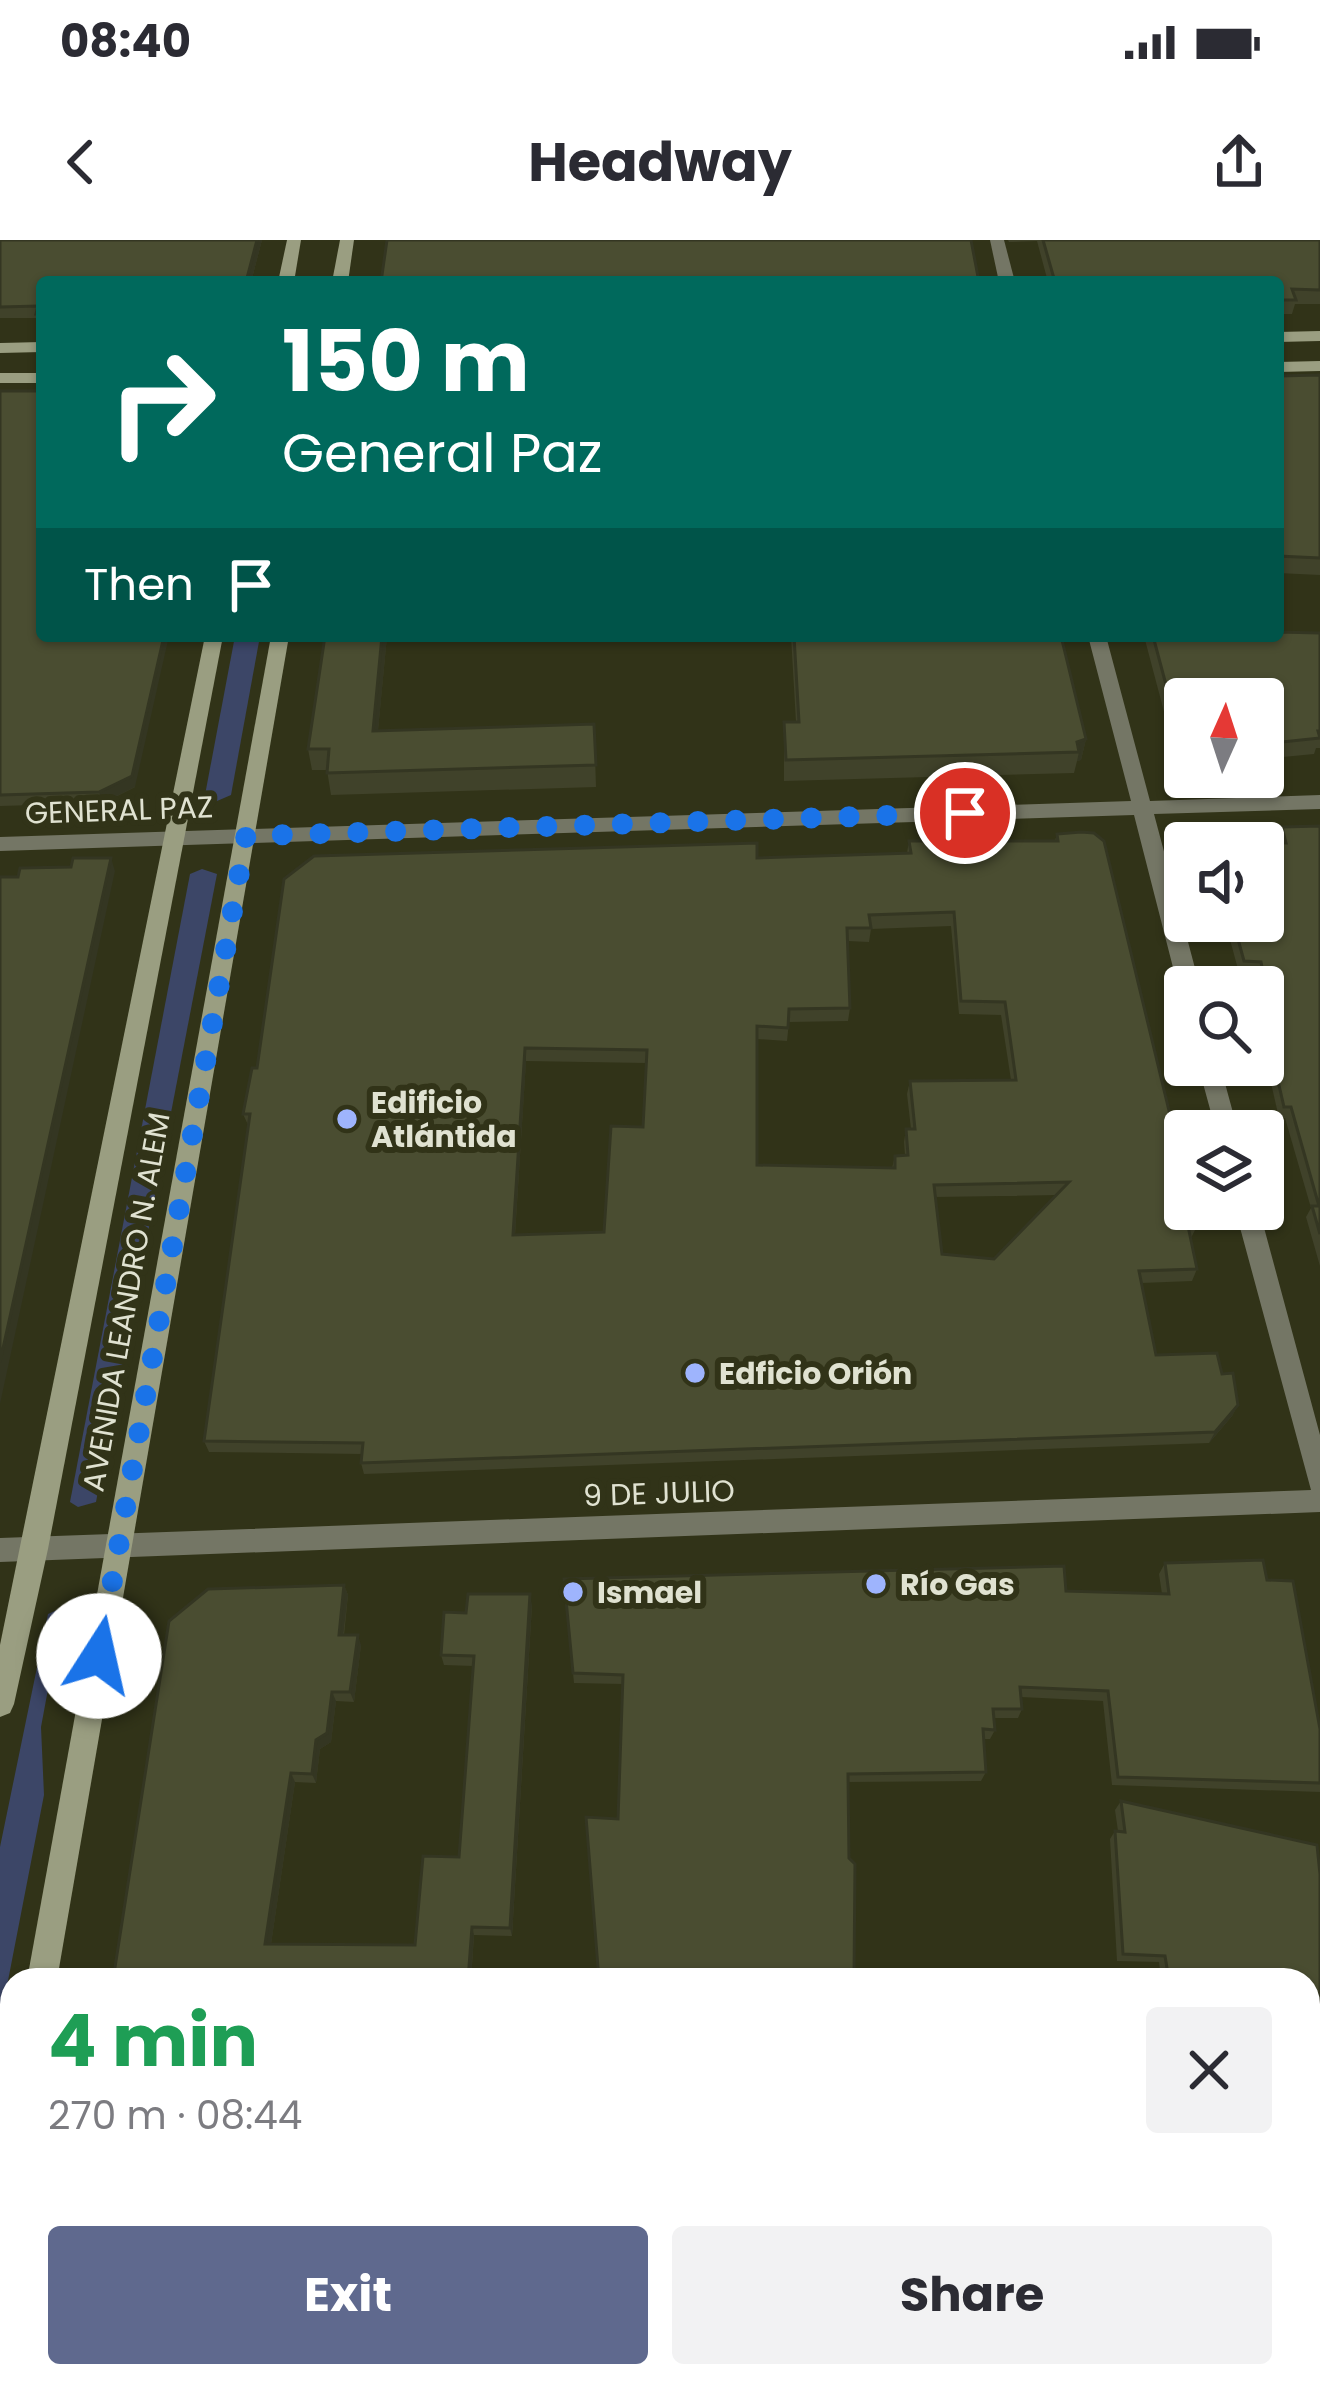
<!DOCTYPE html>
<html lang="en">
<head>
<meta charset="utf-8">
<style>
	:root { --surface:#fff; --page:#f2f2f3; --text:#2b2b33; --muted:#7c7c81; --accent:#5f698e }
	body { margin:0; font-family:Poppins,sans-serif; background:var(--page); color:var(--text); height:100vh; display:flex; flex-direction:column; font-size:45px; white-space:nowrap }
	* { box-sizing:border-box; margin:0 }
	p { font-size:39px; color:var(--muted) }
	.icon { flex:none; width:66px; height:66px; fill:none; stroke:currentColor; stroke-width:2; stroke-linecap:round; stroke-linejoin:round }
	.map { position:relative; flex:1; overflow:hidden }
	.panel { position:absolute; left:0px; top:1728px; width:1320px; height:420px; display:flex; flex-direction:column; background:var(--surface); border-radius:36px 36px 0 0; box-shadow:0 3px 9px #0004 }
	.panel>* { flex:none }
	.banner { position:absolute; left:36px; top:36px; width:1248px; height:366px; border-radius:12px; box-shadow:0 3px 9px #0004; background:#00695c; color:#fff; overflow:hidden }
	.needle { width:78px; rotate:3deg }
	.tools { position:absolute; left:1164px; top:438px; display:grid; gap:24px }
	.tools a { display:grid; place-items:center; width:120px; height:120px; border-radius:12px; background:var(--surface); box-shadow:0 3px 9px #0004; font-size:60px }
	.pin { position:absolute; display:grid; place-items:center; width:102px; height:102px; color:#fff; margin:-51px; border:6px solid #fff; border-radius:50%; box-shadow:0 3px 12px #0007 }
	.me { position:absolute; width:132px; margin:-66px; rotate:10deg; stroke-linejoin:round; filter:drop-shadow(0 0 9px #0008) }
	.turn { display:flex; align-items:center; gap:42px; height:252px; padding:0 48px; font-size:54px }
	.turn .icon { width:156px; height:156px; stroke-width:2.5 }
	.turn b { display:block; font-size:84px; line-height:102px }
	.then { display:flex; align-items:center; height:114px; padding:0 48px; background:#0003; gap:24px; font-size:45px }
	.round { display:grid; place-items:center; flex:none; width:126px; height:126px; border-radius:12px; background:var(--page) }
	.headline { display:flex; align-items:center; justify-content:space-between; height:204px; padding:0 48px }
	h1 { font-size:72px; font-weight:700; line-height:90px; color:#1e9e55 }
	.primary-button { display:flex; gap:24px; margin-top:auto; padding:24px 48px }
	.primary-button a { flex:1; height:138px; border-radius:12px; background:var(--accent); color:#fff; font-size:48px; font-weight:700; line-height:138px; text-align:center }
	.primary-button a+a { background:var(--page); color:var(--text) }
	.status { display:flex; justify-content:space-between; align-items:center; height:84px; padding:0 60px; background:var(--surface); direction:ltr }
	.status svg { height:33px; fill:currentColor }
	header { display:flex; justify-content:space-between; align-items:center; height:156px; padding:0 48px; background:var(--surface); font-size:54px; font-weight:700 }
	.map>svg:first-child { display:block }
	.green { fill:#3c4667 }
	.lines { fill:none; stroke-linecap:round; stroke-linejoin:round }
	.street { fill:#747665; fill-rule:evenodd }
	.secondary { fill:#9a9e81; fill-rule:evenodd }
	.wall { fill:#40422a; fill-rule:evenodd }
	.shaded-wall { fill:#343622 }
	.building { fill:#4a4d31; stroke:#343622; stroke-width:3; fill-rule:evenodd }
	.route { stroke:#1a73e8; stroke-width:21; stroke-dasharray:0 37.8 }
	.poi-dot { fill:#9eb4fd; stroke:#313318; stroke-width:4.5 }
	.labels { text-anchor:middle; dominant-baseline:central; stroke-width:12; stroke-linejoin:round; paint-order:stroke }
	.street-label { font-size:30px; fill:#e0e2d1; stroke:#313318 }
	.poi-label { font-size:30px; font-weight:bold; fill:#e0e2d1; stroke:#313318; text-anchor:start }
</style>
</head>
<body>
<div class="status"><b>08:40</b><svg viewBox="0 0 49 12"><path d="M0 12V9h3v3zM5 12V6h3v6zM10 12V3h3v9zM15 12V0h3v12zM26 1h20v11H26zM47 4h2v5h-2z"/></svg></div>
<header><svg class="icon" aria-label="back" viewBox="0 0 24 24"><path d="M15 5l-7 7 7 7"/></svg>Headway<svg class="icon" aria-label="share" viewBox="0 0 24 24"><path d="M12 15V3M7 8l5-5 5 5M5 13v7h14v-7"/></svg></header>
<div class="map">
<svg width="1320" height="2148" viewBox="0 0 1320 2148">
	<rect width="100%" height="100%" fill="#313318"/>
	<g class="green">
		<path d="M 235,396 L 260,396 L 231,555 L 217,561 L 205,555 Z"/>
		<path d="M 202,629 L 217,634 L 96,1262 L 78,1267 L 70,1262 L 190,634 Z"/>
		<path d="M 57,1370 L 62,1374 L 41,1487 L 44,1555 L 0,1782 L 0,1607 L 48,1374 Z"/>
	</g>
	<g class="lines">
		<g class="street">
			<path d="M 990,0 L 1004,0 L 1015,42 L 999,42 Z"/>
			<path d="M 1088,396 L 1106,396 L 1150,561 L 1320,555 L 1320,569 L 1154,574 L 1200,747 L 1185,747 L 1185,754 L 1178,747 L 1134,575 L 0,611 L 0,597 L 1131,561 Z"/>
			<path d="M 1198,825 L 1220,825 L 1238,891 L 1216,891 Z"/>
			<path d="M 1235,969 L 1259,969 L 1320,1195 L 1320,1272 L 0,1322 L 0,1298 L 1311,1250 Z"/>
		</g>
		<g class="secondary">
			<path d="M 287,0 L 301,0 L 294,42 L 278,42 Z"/>
			<path d="M 340,0 L 354,0 L 348,42 L 332,42 Z"/>
			<path d="M 1320,91 L 1320,101 L 1278,102 L 1278,92 Z"/>
			<path d="M 42,102 L 42,112 L 0,113 L 0,103 Z"/>
			<path d="M 1320,121 L 1320,131 L 1278,132 L 1278,122 Z"/>
			<rect x="0" y="133" width="42" height="10"/>
			<path d="M 205,396 L 223,396 L 48,1309 L 14,1464 L 10,1473 L 0,1477 L 0,1405 Z"/>
			<path d="M 271,396 L 289,396 L 57,1740 L 27,1740 Z"/>
			<path d="M 12,1896 L 12,1989 L 0,1996 L 0,1903 Z"/>
		</g>
	</g>
	<g class="wall">
		<path d="M 0,0 L 262,0 L 251,42 L 42,42 L 42,85 L 39,85 L 37,78 L 0,78 Z"/>
		<path d="M 1008,0 L 1320,0 L 1320,64 L 1295,64 L 1292,74 L 1278,74 L 1278,42 L 1048,42 L 1037,1 L 1009,2 Z"/>
		<path d="M 1320,135 L 1320,335 L 1278,333 L 1278,136 Z"/>
		<path d="M 0,151 L 135,547 L 103,563 L 0,566 Z"/>
		<path d="M 1320,393 L 1320,508 L 1316,508 L 1314,514 L 1263,519 L 1263,459 L 1185,459 L 1185,522 L 1177,521 L 1144,396 L 1278,396 Z"/>
		<path d="M 325,396 L 387,396 L 378,490 L 594,484 L 596,547 L 331,555 L 327,530 L 312,530 L 308,509 Z"/>
		<path d="M 791,396 L 1061,396 L 1086,499 L 1081,520 L 1077,521 L 1074,533 L 784,541 L 784,482 L 796,482 Z"/>
		<path d="M 1320,586 L 1320,1026 L 1306,977 L 1311,968 L 1285,878 L 1279,878 L 1265,817 L 1271,806 L 1263,765 L 1263,747 L 1259,747 L 1257,734 L 1239,733 L 1225,681 L 1263,681 L 1263,603 L 1210,603 L 1211,601 L 1278,603 L 1282,587 Z"/>
		<path d="M 1057,594 L 1197,986 L 1191,998 L 1197,1029 L 1192,1041 L 1141,1043 L 1156,1115 L 1222,1134 L 1238,1165 L 1232,1176 L 1209,1203 L 364,1234 L 361,1223 L 362,1214 L 209,1212 L 204,1201 L 249,887 L 243,874 L 257,828 L 757,618 L 907,613 L 909,601 L 1055,601 ZM 951,686 L 959,774 L 1001,775 L 1011,840 L 910,841 L 907,854 L 911,889 L 906,889 L 904,902 L 905,915 L 895,916 L 892,928 L 757,925 L 757,799 L 787,801 L 789,782 L 848,781 L 850,768 L 848,701 L 869,702 L 871,689 ZM 526,821 L 646,823 L 643,887 L 604,992 L 515,995 ZM 1057,955 L 994,1019 L 942,1014 L 935,957 Z"/>
		<path d="M 1165,1323 L 1267,1340 L 1320,1489 L 1320,1552 L 1112,1545 L 1103,1461 L 1021,1457 L 1022,1469 L 1018,1478 L 994,1478 L 995,1490 L 990,1499 L 984,1499 L 986,1532 L 981,1541 L 848,1542 L 849,1618 L 618,1579 L 623,1444 L 574,1443 L 564,1339 L 1162,1354 L 1159,1334 Z"/>
		<path d="M 344,1345 L 348,1355 L 344,1395 L 361,1405 L 354,1462 L 336,1461 L 331,1502 L 320,1509 L 316,1543 L 295,1542 L 271,1704 L 415,1705 L 459,1617 L 473,1426 L 444,1425 L 441,1415 L 466,1373 L 532,1365 L 512,1696 L 474,1695 L 471,1740 L 113,1740 Z"/>
		<path d="M 1121,1561 L 1320,1634 L 1320,2148 L 1276,2148 L 1274,2136 L 1308,2136 L 1308,1740 L 1161,1740 L 1159,1722 L 1117,1721 L 1110,1599 L 1115,1591 L 1118,1591 L 1115,1570 Z"/>
	</g>
	<g class="shaded-wall">
		<path d="M 257,0 L 262,0 L 251,42 L 246,42 Z"/>
		<path d="M 164,396 L 169,396 L 135,547 L 103,563 L 99,552 Z"/>
		<path d="M 382,396 L 387,396 L 376,512 L 373,491 Z"/>
		<path d="M 1086,499 L 1081,520 L 1077,521 L 1079,512 L 1077,502 Z"/>
		<path d="M 111,618 L 115,631 L 0,1164 L 0,1122 Z"/>
		<path d="M 525,808 L 526,821 L 514,1007 L 513,995 Z"/>
		<path d="M 1238,1165 L 1232,1176 L 1209,1203 L 1215,1192 Z"/>
		<path d="M 344,1345 L 348,1355 L 342,1405 L 339,1395 Z"/>
		<path d="M 530,1354 L 532,1365 L 512,1696 L 510,1688 Z"/>
		<path d="M 358,1395 L 361,1405 L 354,1462 L 350,1452 Z"/>
		<path d="M 332,1452 L 336,1461 L 331,1502 L 320,1509 L 316,1543 L 312,1534 L 316,1500 Z"/>
		<path d="M 291,1533 L 295,1542 L 270,1711 L 265,1704 Z"/>
		<path d="M 472,1687 L 474,1695 L 471,1740 L 468,1740 Z"/>
		<path d="M 183,2138 L 190,2139 L 189,2148 L 182,2148 Z"/>
	</g>
	<g class="building">
		<path d="M 0,0 L 257,0 L 246,42 L 42,42 L 42,74 L 36,74 L 38,66 L 0,67 Z"/>
		<path d="M 387,0 L 971,0 L 979,42 L 381,42 Z"/>
		<path d="M 1043,0 L 1320,0 L 1320,50 L 1292,49 L 1296,60 L 1278,60 L 1278,42 L 1055,42 Z"/>
		<path d="M 1320,135 L 1320,318 L 1278,316 L 1278,136 Z"/>
		<path d="M 0,151 L 42,151 L 42,396 L 164,396 L 132,536 L 99,552 L 0,555 Z"/>
		<path d="M 1278,392 L 1320,393 L 1320,491 L 1318,491 L 1320,498 L 1263,504 L 1263,459 L 1185,459 L 1185,505 L 1182,505 L 1153,396 L 1278,396 Z"/>
		<path d="M 325,396 L 382,396 L 373,491 L 594,484 L 596,525 L 327,533 L 329,509 L 308,509 Z"/>
		<path d="M 794,396 L 1061,396 L 1086,499 L 1077,502 L 1079,512 L 786,520 L 784,482 L 799,482 Z"/>
		<path d="M 1320,586 L 1320,994 L 1312,966 L 1319,966 L 1291,867 L 1284,867 L 1270,806 L 1278,806 L 1261,722 L 1244,721 L 1233,681 L 1263,681 L 1263,603 L 1211,603 L 1211,601 L 1286,603 L 1282,587 Z"/>
		<path d="M 1081,592 L 1094,593 L 1104,601 L 1185,937 L 1185,969 L 1193,969 L 1197,986 L 1188,986 L 1197,1029 L 1139,1031 L 1156,1115 L 1217,1113 L 1222,1134 L 1233,1133 L 1238,1165 L 1215,1192 L 361,1223 L 363,1203 L 204,1201 L 250,874 L 243,874 L 252,828 L 257,828 L 284,639 L 314,616 L 757,603 L 757,618 L 911,613 L 909,601 L 1058,601 L 1057,594 ZM 954,672 L 961,761 L 1005,762 L 1016,840 L 910,841 L 915,889 L 906,889 L 908,915 L 895,916 L 895,928 L 757,925 L 757,786 L 788,788 L 789,769 L 850,768 L 847,688 L 871,688 L 869,675 ZM 525,808 L 647,810 L 643,887 L 611,886 L 604,992 L 513,995 ZM 1069,942 L 994,1019 L 942,1014 L 934,945 Z"/>
		<path d="M 73,618 L 111,618 L 0,1122 L 0,637 L 18,637 L 20,628 L 71,627 Z"/>
		<path d="M 1263,1320 L 1267,1340 L 1293,1341 L 1320,1489 L 1320,1543 L 1118,1537 L 1108,1451 L 1020,1447 L 1022,1469 L 993,1469 L 995,1490 L 983,1489 L 986,1532 L 848,1534 L 849,1618 L 855,1624 L 854,1740 L 599,1740 L 586,1577 L 618,1579 L 623,1435 L 573,1433 L 564,1339 L 1064,1326 L 1066,1351 L 1169,1354 L 1165,1323 Z"/>
		<path d="M 344,1345 L 339,1395 L 358,1395 L 350,1452 L 332,1452 L 327,1493 L 316,1500 L 312,1534 L 291,1533 L 265,1704 L 415,1705 L 423,1616 L 459,1617 L 474,1416 L 441,1415 L 444,1372 L 466,1373 L 468,1354 L 530,1354 L 510,1688 L 472,1687 L 468,1740 L 113,1740 L 169,1381 L 208,1349 Z"/>
		<path d="M 1121,1561 L 1317,1605 L 1320,1634 L 1320,2148 L 1285,2148 L 1283,2136 L 1308,2136 L 1308,1740 L 1169,1740 L 1165,1716 L 1123,1714 L 1115,1591 L 1125,1592 Z"/>
		<path d="M 86,2136 L 196,2136 L 183,2138 L 182,2148 L 86,2148 Z"/>
		<rect x="575" y="2136" width="51" height="12"/>
		<path d="M 711,2136 L 753,2136 L 754,2148 L 711,2148 Z"/>
		<path d="M 959,2136 L 1021,2136 L 1022,2148 L 959,2148 Z"/>
	</g>
	<g class="lines">
		<path class="route" d="M 99,1416 L 246,596 L 965,573"/>
	</g>
	<g class="poi-dot">
		<circle cx="347" cy="879" r="12"/>
		<circle cx="695" cy="1133" r="12"/>
		<circle cx="876" cy="1344" r="12"/>
		<circle cx="573" cy="1352" r="12"/>
	</g>
	<g class="labels">
		<g class="street-label">
			<text transform="translate(119 570) rotate(-2)">GENERAL PAZ</text>
			<text transform="translate(126 1062) rotate(-80)">AVENIDA LEANDRO N. ALEM</text>
			<text transform="translate(659 1253) rotate(-2)">9 DE JULIO</text>
		</g>
		<g class="poi-label">
			<text x="371" y="862">Edificio<tspan x="371" dy="34">Atlántida</tspan></text>
			<text x="719" y="1133">Edficio Orión</text>
			<text x="900" y="1344">Río Gas</text>
			<text x="597" y="1352">Ismael</text>
		</g>
	</g>
</svg>
<div class="tools">
<a><svg class="needle" viewBox="-14 -14 28 28"><path d="M0-13l5 13h-10z" fill="#e53935"/><path d="M0 13l5-13h-10z" fill="#7c7c81"/></svg></a>
<a><svg class="icon" aria-label="sound" viewBox="0 0 24 24"><path d="M4 9h4l5-4v14l-5-4H4zM17 9q2 3 0 6"/></svg></a>
<a><svg class="icon" aria-label="search" viewBox="0 0 24 24"><circle cx="10" cy="10" r="6"/><path d="M15 15l6 6"/></svg></a>
<a><svg class="icon" aria-label="layers" viewBox="0 0 24 24"><path d="M12 4l9 5-9 5-9-5zM3 14l9 5 9-5"/></svg></a>
</div>
<div class="pin" style="left:965px;top:573px;background:#d93025"><svg class="icon" aria-label="arrive" viewBox="0 0 24 24"><path d="M6 21V4h12l-3 4 3 4H6"/></svg></div>
<svg class="me" style="left:99px;top:1416px" viewBox="-20 -20 40 40"><circle r="19" fill="#fff"/><path d="M0-13L10 11 0 6-10 11z" fill="#1a73e8"/></svg>
<div class="banner">
<div class="turn"><svg class="icon" aria-label="right" viewBox="0 0 24 24"><path d="M7 20v-9h11M14 6l5 5-5 5"/></svg><div><b>150 m</b>General Paz</div></div>
<div class="then">Then<svg class="icon" aria-label="arrive" viewBox="0 0 24 24"><path d="M6 21V4h12l-3 4 3 4H6"/></svg></div>
</div>
<section class="panel">
<div class="headline"><div><h1>4 min</h1><p>270 m · 08:44</p></div><a class="round"><svg class="icon" aria-label="close" viewBox="0 0 24 24"><path d="M6 6l12 12M18 6L6 18"/></svg></a></div>
<div class="primary-button"><a>Exit</a><a>Share</a></div>
</section>
</div>
</body>
</html>
